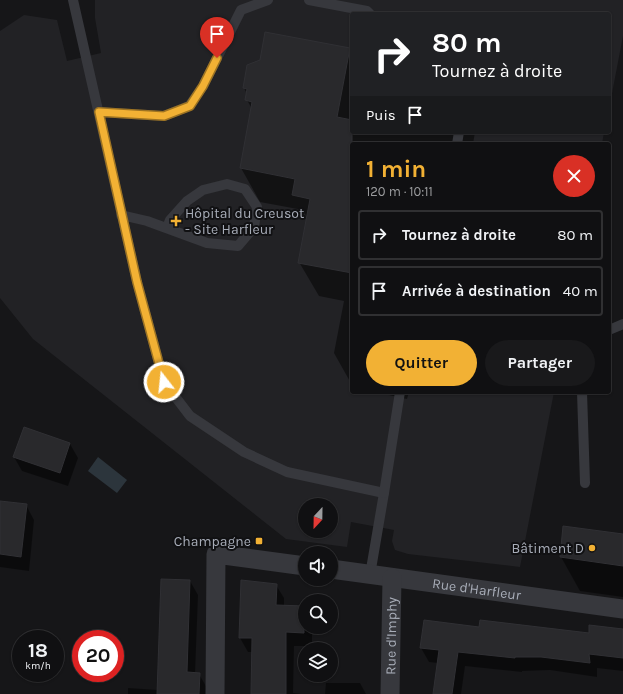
<!DOCTYPE html>
<html lang="fr">
<head>
<meta charset="utf-8">
<style>
	:root { --surface:#101012; --page:#19191b; --text:#f1f3f6; --muted:#9c9d9f; --line:#303032; --accent:#f2b134 }
	body { margin:0; font-family:Karla,sans-serif; background:var(--page); color:var(--text); height:100vh; display:flex; flex-direction:column; font-size:15px; white-space:nowrap }
	* { box-sizing:border-box; margin:0 }
	p { font-size:13px; color:var(--muted) }
	.icon { flex:none; width:22px; height:22px; fill:none; stroke:currentColor; stroke-width:2; stroke-linecap:round; stroke-linejoin:round }
	.map { position:relative; flex:1; overflow:hidden }
	.sheet { position:absolute; left:350px; top:142px; width:261px; height:252px; display:flex; flex-direction:column; background:var(--surface); border-radius:4px; box-shadow:0 1px 3px #0004,0 0 0 1px var(--line) }
	.sheet>* { flex:none }
	.top-card { position:absolute; left:350px; top:12px; width:261px; height:122px; border-radius:4px; box-shadow:0 1px 3px #0004,0 0 0 1px var(--line); background:#202124; color:#fff; overflow:hidden }
	.needle { width:26px; rotate:202deg }
	.fabs { position:absolute; left:298px; top:498px; display:grid; gap:8px }
	.fabs a { display:grid; place-items:center; width:40px; height:40px; border-radius:50%; background:var(--surface); box-shadow:0 1px 3px #0004,0 0 0 1px var(--line); font-size:20px }
	.speed { position:absolute; left:12px; top:630px; display:flex; gap:8px; font-size:20px; font-weight:700; text-align:center }
	.speed>* { display:grid; place-content:center; width:52px; height:52px; border-radius:50%; background:var(--surface); box-shadow:0 1px 3px #0004,0 0 0 1px var(--line); line-height:1 }
	.speed small { font-size:10px; font-weight:400 }
	.speed .limit { border:6px solid #d22; background:#fff; color:#111 }
	.pin { position:absolute; display:grid; place-items:center; width:34px; height:34px; color:#fff; margin:-41px -17px; border-radius:50% 50% 50% 0; rotate:-45deg; box-shadow:0 0 4px #0007 }
	.pin .icon { rotate:45deg }
	.me { position:absolute; width:44px; margin:-22px; rotate:344deg; stroke-linejoin:round; filter:drop-shadow(0 0 3px #0008) }
	.turn { display:flex; align-items:center; gap:14px; height:84px; padding:0 16px; font-size:18px }
	.turn .icon { width:52px; height:52px; stroke-width:2.5 }
	.turn b { display:block; font-size:28px; line-height:34px }
	.then { display:flex; align-items:center; height:38px; padding:0 16px; background:#0003; gap:8px; font-size:15px }
	.round { display:grid; place-items:center; flex:none; width:42px; height:42px; border-radius:21px; background:var(--page) }
	.summary { display:flex; align-items:center; justify-content:space-between; height:68px; padding:0 16px }
	h1 { font-size:24px; font-weight:700; line-height:30px; color:var(--accent) }
	.button { display:flex; gap:8px; margin-top:auto; padding:8px 16px }
	.button a { flex:1; height:46px; border-radius:24px; background:var(--accent); color:#111; font-size:16px; font-weight:700; line-height:46px; text-align:center }
	.button a+a { background:var(--page); color:var(--text) }
	ul { padding:0; list-style:none }
	li { display:flex; align-items:center; gap:12px; height:50px; margin:0 8px 6px; padding:0 8px; border:2px solid var(--line); border-radius:4px }
	li div { flex:1 }
	li b { display:block; font-size:15px }
	li em { font-style:normal }
	.map>svg:first-child { display:block }
	.built { fill:#222225; fill-rule:evenodd }
	.water { fill:#2c353c }
	.shadow { fill:#0007 }
	.building { fill:#29292c; stroke:#303034 }
	.lines { fill:none; stroke-linecap:round; stroke-linejoin:round }
	.lane { stroke:#37383d; stroke-width:10 }
	.street { stroke:#37383d; stroke-width:19 }
	.route-casing { stroke:#9d7322; stroke-width:10 }
	.route { stroke:#f2b134; stroke-width:7 }
	.poi-dot { fill:#f2b134; stroke:#111113; stroke-width:1.5 }
	.labels { text-anchor:middle; dominant-baseline:central; stroke-width:4; stroke-linejoin:round; paint-order:stroke }
	.poi-label { font-size:14px; fill:#a8adb8; stroke:#111113; text-anchor:end }
	.street-label { font-size:14px; fill:#a8adb8; stroke:#111113 }
</style>
</head>
<body>
<div class="map">
<svg width="623" height="694" viewBox="0 0 623 694">
	<rect width="100%" height="100%" fill="#161618"/>
	<path class="built" d="M 95,0 L 623,0 L 623,36 L 609,109 L 609,14 L 352,14 L 352,132 L 604,132 L 602,144 L 352,144 L 352,392 L 554,392 L 520,567 L 408,554 L 395,550 L 392,541 L 394,530 L 351,522 L 347,547 L 286,539 L 33,339 L 0,298 L 0,31 L 24,15 L 57,20 L 67,61 L 101,53 L 95,18 ZM 305,505 L 331,505 L 331,531 L 305,531 Z"/>
	<path class="water" d="M 98,457 L 127,480 L 117,493 L 88,471 Z"/>
	<g class="shadow">
		<path d="M 350,49 L 352,53 L 352,132 L 475,132 L 473,144 L 352,144 L 352,385 L 334,353 L 344,301 L 319,296 L 299,262 L 307,218 L 303,210 L 260,202 L 241,168 L 252,109 L 247,100 L 247,94 L 244,88 Z"/>
		<path d="M 375,392 L 409,392 L 407,399 Z"/>
		<path d="M 70,444 L 78,458 L 68,486 L 22,471 L 14,457 Z"/>
		<path d="M 0,502 L 26,505 L 34,520 L 29,571 L 0,567 Z"/>
		<path d="M 564,527 L 623,535 L 623,597 L 580,591 L 561,557 Z"/>
		<path d="M 190,581 L 198,595 L 195,674 L 199,674 L 207,688 L 207,694 L 128,694 L 128,688 L 158,690 Z"/>
		<path d="M 242,581 L 276,585 L 284,598 L 284,606 L 304,607 L 305,609 L 305,627 L 312,627 L 312,646 L 294,646 L 293,693 L 301,694 L 253,694 L 253,652 L 248,652 L 240,638 Z"/>
		<path d="M 479,628 L 590,634 L 623,630 L 623,671 L 597,668 L 597,677 L 550,670 L 522,671 L 522,672 L 465,666 L 461,694 L 435,694 L 438,663 L 429,662 L 421,648 Z"/>
		<path d="M 326,683 L 360,683 L 366,694 L 325,694 Z"/>
	</g>
	<g class="building">
		<path d="M 265,32 L 350,48 L 337,117 L 352,120 L 352,273 L 298,263 L 310,199 L 292,195 L 295,179 L 240,168 L 252,102 L 245,100 L 247,89 L 243,88 L 247,65 L 260,60 Z"/>
		<path d="M 24,427 L 70,443 L 60,473 L 13,457 Z"/>
		<path d="M 0,501 L 27,504 L 21,557 L 0,554 Z"/>
		<path d="M 563,526 L 623,534 L 623,566 L 560,557 Z"/>
		<path d="M 161,579 L 190,580 L 187,672 L 200,673 L 199,694 L 157,694 Z"/>
		<path d="M 241,580 L 277,584 L 276,605 L 304,606 L 304,633 L 286,632 L 286,694 L 251,694 L 252,638 L 239,638 Z"/>
		<path d="M 424,620 L 479,627 L 480,620 L 589,633 L 589,625 L 623,629 L 623,658 L 589,654 L 590,663 L 541,657 L 515,657 L 515,658 L 458,652 L 452,694 L 433,694 L 439,650 L 420,648 Z"/>
	</g>
	<g class="lines">
		<g class="lane">
			<path d="M 73,0 L 137,282 L 164,382 L 190,416 L 244,452 L 287,472 L 384,493 L 370,575"/>
			<path d="M 309,0 L 367,11 L 370,14"/>
			<path d="M 99,112 L 164,116 L 189,106 L 203,86 L 241,10 L 268,0"/>
			<path d="M 457,144 L 459,132"/>
			<path d="M 121,215 L 147,221 L 207,243 L 238,246 L 254,227 L 257,207 L 245,189 L 227,184 L 203,190 L 187,201 L 170,220 L 167,228"/>
			<path d="M 609,330 L 623,324"/>
			<path d="M 582,392 L 585,483"/>
			<path d="M 384,493 L 400,392"/>
		</g>
		<g class="street">
			<path id="s1" d="M 331,569 L 623,609"/>
			<path d="M 215,694 L 216,554 L 305,566"/>
			<path id="s2" d="M 390,694 L 392,578"/>
		</g>
	</g>
	<g class="lines">
		<defs>
			<path id="route" d="M 164,382 L 137,282 L 99,112 L 164,116 L 190,106 L 203,86 L 217,58"/>
		</defs>
		<use href="#route" class="route-casing"/>
		<use href="#route" class="route"/>
	</g>
	<g class="poi-dot">
		<path d="M174 215h4v4h4v4h-4v4h-4v-4h-4v-4h4z"/>
		<rect x="255" y="537" width="8" height="8" rx="2"/>
		<circle cx="592" cy="548" r="4"/>
	</g>
	<g class="labels">
		<g class="poi-label">
			<text x="185" y="213" text-anchor="start">Hôpital du Creusot<tspan x="185" dy="16">- Site Harfleur</tspan></text>
			<text x="251" y="541">Champagne</text>
			<text x="584" y="548">Bâtiment D</text>
		</g>
		<g class="street-label">
			<text stroke="none"><textPath href="#s1" startOffset="147">Rue d'Harfleur</textPath></text>
			<text stroke="none"><textPath href="#s2" startOffset="58">Rue d'Imphy</textPath></text>
		</g>
	</g>
</svg>
<div class="fabs">
<a><svg class="needle" viewBox="-14 -14 28 28"><path d="M0-13l5 13h-10z" fill="#e53935"/><path d="M0 13l5-13h-10z" fill="#9c9d9f"/></svg></a>
<a><svg class="icon" aria-label="sound" viewBox="0 0 24 24"><path d="M4 9h4l5-4v14l-5-4H4zM17 9q2 3 0 6"/></svg></a>
<a><svg class="icon" aria-label="search" viewBox="0 0 24 24"><circle cx="10" cy="10" r="6"/><path d="M15 15l6 6"/></svg></a>
<a><svg class="icon" aria-label="layers" viewBox="0 0 24 24"><path d="M12 4l9 5-9 5-9-5zM3 14l9 5 9-5"/></svg></a>
</div>
<div class="speed"><div>18<small>km/h</small></div><div class="limit">20</div></div>
<div class="pin" style="left:217px;top:58px;background:#d93025"><svg class="icon" aria-label="arrive" viewBox="0 0 24 24"><path d="M6 21V4h12l-3 4 3 4H6"/></svg></div>
<svg class="me" style="left:164px;top:382px" viewBox="-20 -20 40 40"><circle r="17" fill="#f2b134" stroke="#fff" stroke-width="3"/><path d="M0-11L8 9 0 5-8 9z" fill="#fff"/></svg>
<div class="top-card">
<div class="turn"><svg class="icon" aria-label="right" viewBox="0 0 24 24"><path d="M7 20v-9h11M14 6l5 5-5 5"/></svg><div><b>80 m</b>Tournez à droite</div></div>
<div class="then">Puis<svg class="icon" aria-label="arrive" viewBox="0 0 24 24"><path d="M6 21V4h12l-3 4 3 4H6"/></svg></div>
</div>
<section class="sheet">
<div class="summary"><div><h1>1 min</h1><p>120 m · 10:11</p></div><a class="round" style="background:#d93025;color:#fff"><svg class="icon" aria-label="close" viewBox="0 0 24 24"><path d="M6 6l12 12M18 6L6 18"/></svg></a></div>
<ul>
<li><svg class="icon" aria-label="right" viewBox="0 0 24 24"><path d="M7 20v-9h11M14 6l5 5-5 5"/></svg><div><b>Tournez à droite</b></div><em>80 m</em></li>
<li><svg class="icon" aria-label="arrive" viewBox="0 0 24 24"><path d="M6 21V4h12l-3 4 3 4H6"/></svg><div><b>Arrivée à destination</b></div><em>40 m</em></li>
</ul>
<div class="button"><a>Quitter</a><a>Partager</a></div>
</section>
</div>
</body>
</html>
